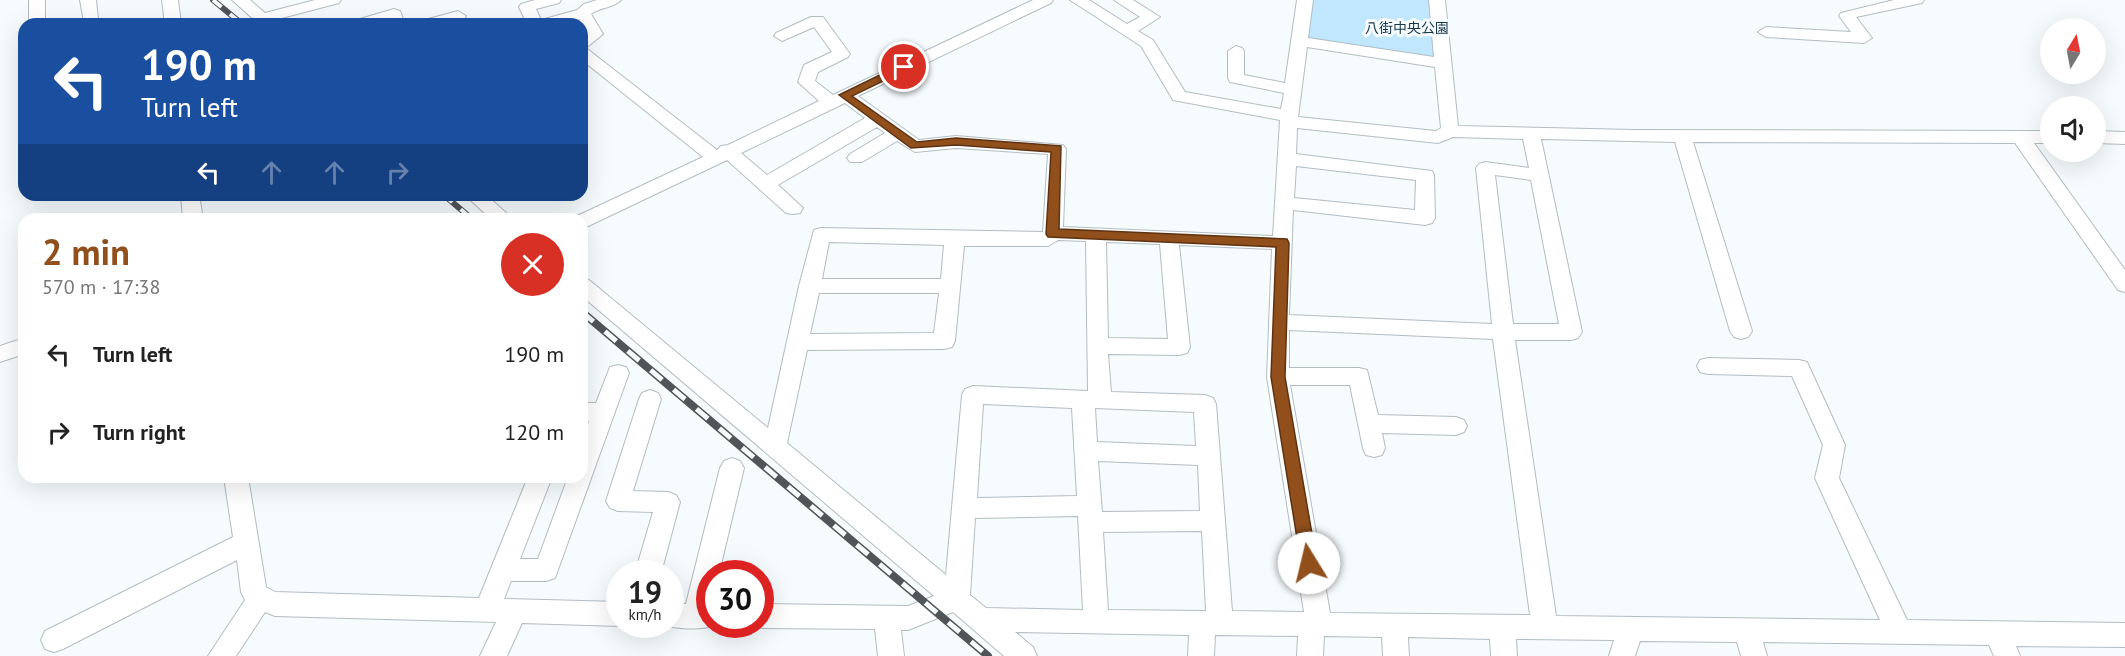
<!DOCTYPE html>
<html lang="en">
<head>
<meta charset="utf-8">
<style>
	:root { --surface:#fff; --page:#f2f2f2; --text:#222; --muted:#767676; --accent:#914f1c }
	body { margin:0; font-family:"PT Sans","Noto Sans JP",sans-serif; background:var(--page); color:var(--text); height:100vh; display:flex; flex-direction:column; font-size:22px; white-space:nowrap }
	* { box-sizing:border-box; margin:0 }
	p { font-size:20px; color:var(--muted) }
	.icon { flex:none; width:33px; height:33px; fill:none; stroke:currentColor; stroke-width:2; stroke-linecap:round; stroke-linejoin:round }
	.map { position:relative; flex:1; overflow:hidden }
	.side { position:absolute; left:18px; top:213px; width:570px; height:270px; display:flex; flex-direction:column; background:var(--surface); border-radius:18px; box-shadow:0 6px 24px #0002 }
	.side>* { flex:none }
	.guide { position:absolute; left:18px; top:18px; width:570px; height:183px; border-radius:18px; box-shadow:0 6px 24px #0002; background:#1a4fa0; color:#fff; overflow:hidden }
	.needle { width:39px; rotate:10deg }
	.buttons { position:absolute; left:2040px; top:18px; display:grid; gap:12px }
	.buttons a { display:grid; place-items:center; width:66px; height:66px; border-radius:50%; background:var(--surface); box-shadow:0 6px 24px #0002; font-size:30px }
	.speed { position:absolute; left:606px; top:560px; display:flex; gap:12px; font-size:30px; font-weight:700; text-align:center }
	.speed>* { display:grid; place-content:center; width:78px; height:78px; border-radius:50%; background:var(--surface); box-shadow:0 6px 24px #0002; line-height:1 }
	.speed small { font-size:15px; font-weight:400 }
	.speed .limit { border:9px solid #d22; background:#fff; color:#111 }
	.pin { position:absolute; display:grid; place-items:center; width:51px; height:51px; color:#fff; margin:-26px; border:3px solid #fff; border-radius:50%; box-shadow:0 2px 6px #0007 }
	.me { position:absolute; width:66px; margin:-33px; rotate:351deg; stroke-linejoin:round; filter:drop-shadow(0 0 4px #0008) }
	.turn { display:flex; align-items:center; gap:21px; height:126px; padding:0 24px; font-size:27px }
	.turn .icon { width:78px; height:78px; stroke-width:2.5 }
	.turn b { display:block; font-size:42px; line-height:51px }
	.lanes { display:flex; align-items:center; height:57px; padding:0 24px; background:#0003; justify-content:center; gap:30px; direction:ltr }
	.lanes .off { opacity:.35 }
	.round { display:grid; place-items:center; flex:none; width:63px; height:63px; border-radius:32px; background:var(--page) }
	.summary { display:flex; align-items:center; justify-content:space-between; height:102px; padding:0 24px }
	h1 { font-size:36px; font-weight:700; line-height:45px; color:var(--accent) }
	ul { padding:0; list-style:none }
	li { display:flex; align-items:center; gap:18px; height:78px; padding:0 24px }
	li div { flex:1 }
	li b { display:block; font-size:22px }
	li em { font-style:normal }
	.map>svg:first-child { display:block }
	.green { fill:#c0e7fe }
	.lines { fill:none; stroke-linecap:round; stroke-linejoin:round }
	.minor-casing { stroke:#b2bdc3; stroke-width:2 }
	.minor { fill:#fff; fill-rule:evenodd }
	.rail-far1-casing { stroke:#515558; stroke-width:6 }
	.rail-casing { stroke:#515558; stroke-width:8 }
	.rail-far1 { stroke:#f6fbfe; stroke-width:4; stroke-dasharray:11; stroke-linecap:butt }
	.rail { stroke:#f6fbfe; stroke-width:5; stroke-dasharray:15; stroke-linecap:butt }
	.route { fill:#914f1c; stroke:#5e3312; stroke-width:1.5 }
	.labels { text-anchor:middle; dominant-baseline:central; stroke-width:6; stroke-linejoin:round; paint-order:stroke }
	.far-park-label { font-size:14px; fill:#173849; stroke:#f6fbfe }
</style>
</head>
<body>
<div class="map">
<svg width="2125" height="656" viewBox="0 0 2125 656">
	<rect width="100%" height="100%" fill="#f6fbfe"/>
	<path class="green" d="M 1311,0 L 1433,0 L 1439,60 L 1304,40 Z"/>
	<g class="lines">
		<defs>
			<g id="minor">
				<rect x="29" y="0" width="16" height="24"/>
				<path d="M 80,0 L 96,0 L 98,19 L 96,22 L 84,22 Z"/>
				<path d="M 162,0 L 178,0 L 181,24 L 165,24 Z"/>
				<path d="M 232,0 L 250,0 L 265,13 L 315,0 L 341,0 L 339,3 L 274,20 L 277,24 L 259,24 Z"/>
				<path d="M 535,0 L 561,0 L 559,3 L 536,9 L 541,20 L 577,10 L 584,4 L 597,0 L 621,0 C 614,8 600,7 591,14 L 603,34 L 586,48 L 717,150 L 721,146 L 728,145 L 819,101 L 798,82 L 804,65 L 832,52 L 814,27 L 782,41 L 774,36 L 776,33 L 811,17 L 823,17 L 850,54 L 848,57 L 818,72 L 815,81 L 833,95 L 1033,0 L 1053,0 L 1051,3 L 858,96 L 919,140 L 956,136 L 1063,145 L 1066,149 L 1063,227 L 1273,236 L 1280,120 L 1173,100 L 1141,46 L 1070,0 L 1089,0 L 1127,24 L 1140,17 L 1114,0 L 1133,0 L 1160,17 L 1138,31 L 1153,40 L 1185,92 L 1281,109 L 1284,93 L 1230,82 L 1228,78 L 1228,51 L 1236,46 L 1242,48 L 1244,51 L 1244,75 L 1285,83 L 1297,0 L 1313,0 L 1308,38 L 1434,57 L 1429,0 L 1445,0 L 1458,126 L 1633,130 L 2050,131 L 2050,143 L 2034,143 L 2125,270 L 2125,292 L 2118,290 L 2015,143 L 1693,142 L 1752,331 L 1748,337 L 1741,339 L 1734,337 L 1730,331 L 1675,142 L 1541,139 L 1582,332 L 1578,338 L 1571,340 L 1515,340 L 1556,616 L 1880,620 L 1815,478 L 1823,445 L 1792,376 L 1708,374 L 1700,372 L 1697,366 L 1700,360 L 1708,358 L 1799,360 L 1807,362 L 1845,445 L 1839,478 L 1907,620 L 2125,623 L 2125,647 L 2016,646 L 2020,656 L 1994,656 L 1989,645 L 1763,642 L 1767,656 L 1741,656 L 1737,642 L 1640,641 L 1635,656 L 1609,656 L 1614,640 L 1516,639 L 1517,656 L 1491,656 L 1490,639 L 1408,637 L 1409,656 L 1383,656 L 1382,637 L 1324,636 L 1323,656 L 1297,656 L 1298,636 L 1215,635 L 1214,656 L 1188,656 L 1189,635 L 1015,632 L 1033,647 L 1037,656 L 1004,656 L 953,612 L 908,630 L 901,630 L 904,656 L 878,656 L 875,629 L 760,628 L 751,624 L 760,624 L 760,604 L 908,606 L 934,596 L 582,296 L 582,278 L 589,280 L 768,428 L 799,286 L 814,230 L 821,228 L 1043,232 L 1048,154 L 956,148 L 915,152 L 897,141 L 862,162 L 850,162 L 847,158 L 850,154 L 885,133 L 877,127 L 778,185 L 803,208 L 800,213 L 793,214 L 786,213 L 727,160 L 582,229 L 582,219 L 574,219 L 575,217 L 703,157 L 582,60 L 582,36 L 586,33 L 579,19 L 562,24 L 527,24 L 519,7 L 521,4 ZM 1307,47 L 1435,67 L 1441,128 L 1436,131 L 1298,117 ZM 845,103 L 865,118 L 767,175 L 741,153 ZM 1297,128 L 1438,143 L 1453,137 L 1523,139 L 1529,168 L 1485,162 L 1479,164 L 1476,168 L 1492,324 L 1289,315 L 1293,210 L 1425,225 L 1432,223 L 1435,218 L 1434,175 L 1432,171 L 1296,154 ZM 1296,166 L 1416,180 L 1415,210 L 1294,198 ZM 1495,175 L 1531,180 L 1559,324 L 1513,324 ZM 1058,240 L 1086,241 L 1088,391 L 973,386 L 965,389 L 962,395 L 946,575 L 787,443 L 807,350 L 944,349 L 952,347 L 955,341 L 964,246 L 1048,246 ZM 829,242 L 944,245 L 941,279 L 822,279 ZM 1106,242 L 1160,244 L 1168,339 L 1108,338 ZM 1179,245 L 1272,249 L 1267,377 L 1304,612 L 1232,611 L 1216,404 L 1213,398 L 1205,395 L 1111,392 L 1108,354 L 1179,355 L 1187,353 L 1190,347 ZM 819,293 L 939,293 L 934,333 L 810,334 ZM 1289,330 L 1493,339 L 1530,615 L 1330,613 L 1290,385 L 1350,385 L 1363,448 L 1366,455 L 1374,457 L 1382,455 L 1385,448 L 1382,433 L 1456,435 L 1464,432 L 1467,426 L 1464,420 L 1456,417 L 1378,415 L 1367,370 L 1359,368 L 1289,368 ZM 983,404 L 1072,408 L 1077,496 L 977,498 ZM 1095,408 L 1194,412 L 1196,446 L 1097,442 ZM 1098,461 L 1198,465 L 1200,511 L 1102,512 ZM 1078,516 L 1083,610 L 986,608 L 970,595 L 975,518 ZM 1202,531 L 1206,611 L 1108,610 L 1103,532 Z"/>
				<path d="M 1894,0 L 1924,0 L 1922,3 L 1856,17 L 1872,38 L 1864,43 L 1766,37 L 1758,32 L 1766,27 L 1851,32 L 1839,16 L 1841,13 Z"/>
				<path d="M 394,9 L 400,11 L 405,24 L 389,24 L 388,21 L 376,24 L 351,24 L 353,21 Z"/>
				<path d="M 458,11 L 466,16 L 464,19 L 446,24 L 419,24 L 421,21 Z"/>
				<path d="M 2096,131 L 2125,132 L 2125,144 L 2096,143 Z"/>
				<path d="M 181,195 L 199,195 L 203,219 L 183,219 Z"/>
				<path d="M 465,195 L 486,195 L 513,219 L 491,219 Z"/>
				<path d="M 24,338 L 24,354 L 0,362 L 0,346 Z"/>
				<path d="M 618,365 L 626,367 L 629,373 L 555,578 L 546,581 L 511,581 L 504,599 L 620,602 L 620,624 L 624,624 L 620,626 L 522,623 L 507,656 L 480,656 L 496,622 L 275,616 L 265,612 L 236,656 L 208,656 L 245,600 L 241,592 L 237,560 L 63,649 L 54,652 L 45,649 L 41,640 L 45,631 L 233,537 L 224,477 L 248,477 L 266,587 L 275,592 L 479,598 L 528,477 L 552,477 L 520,559 L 538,559 L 568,477 L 582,477 L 582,440 L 589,421 L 582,421 L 582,403 L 596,403 L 610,367 Z"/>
				<path d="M 650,390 L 658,393 L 661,399 L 633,491 L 668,492 L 676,495 L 680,502 L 661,573 L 635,573 L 653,512 L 618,511 L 610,508 L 606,501 L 639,399 L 642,393 Z"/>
				<path d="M 732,458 L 740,461 L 744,468 L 719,573 L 710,573 L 710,624 L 718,624 C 704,630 678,630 663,624 L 670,624 L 670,603 L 686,604 L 720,468 L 724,461 Z"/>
			</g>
		</defs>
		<use href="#minor" class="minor-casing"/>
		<use href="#minor" class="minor"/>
		<defs>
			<g id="rail-far1">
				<path d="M 213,0 L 242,24"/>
				<path d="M 444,195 L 472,219"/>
			</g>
			<path id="rail" d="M 582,312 L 988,656"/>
		</defs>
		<use href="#rail-far1" class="rail-far1-casing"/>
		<use href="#rail" class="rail-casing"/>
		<use href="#rail-far1" class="rail-far1"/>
		<use href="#rail" class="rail"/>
	</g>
	<path class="route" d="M 904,63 L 910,67 L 908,69 L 852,96 L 917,142 L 956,138 L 1061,146 L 1059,229 L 1287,239 L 1289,243 L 1285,377 L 1317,563 L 1315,568 L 1309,571 L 1303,568 L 1301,563 L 1271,377 L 1276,247 L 1048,237 L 1046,234 L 1051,152 L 956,145 L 911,148 L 839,95 Z"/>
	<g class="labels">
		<g class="far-park-label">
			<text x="1407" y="28">八街中央公園</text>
		</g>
	</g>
</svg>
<div class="buttons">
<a><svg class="needle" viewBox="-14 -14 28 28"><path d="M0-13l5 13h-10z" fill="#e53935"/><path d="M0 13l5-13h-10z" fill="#767676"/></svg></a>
<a><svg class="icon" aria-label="sound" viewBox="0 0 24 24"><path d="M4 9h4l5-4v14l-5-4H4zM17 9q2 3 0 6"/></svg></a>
</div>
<div class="speed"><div>19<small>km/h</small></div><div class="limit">30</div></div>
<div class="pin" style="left:904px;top:67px;background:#d93025"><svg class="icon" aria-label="arrive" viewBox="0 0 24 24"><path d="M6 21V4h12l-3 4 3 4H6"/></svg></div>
<svg class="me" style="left:1309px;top:563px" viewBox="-20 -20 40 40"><circle r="19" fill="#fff"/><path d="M0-13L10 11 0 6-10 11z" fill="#914f1c"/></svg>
<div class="guide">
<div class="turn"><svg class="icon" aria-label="left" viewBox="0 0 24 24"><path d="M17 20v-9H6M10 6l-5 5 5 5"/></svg><div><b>190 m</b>Turn left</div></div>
<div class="lanes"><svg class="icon" aria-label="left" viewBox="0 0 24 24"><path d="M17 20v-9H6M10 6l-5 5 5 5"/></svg><svg class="icon off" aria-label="ahead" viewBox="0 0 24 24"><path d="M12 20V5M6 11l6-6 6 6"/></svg><svg class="icon off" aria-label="ahead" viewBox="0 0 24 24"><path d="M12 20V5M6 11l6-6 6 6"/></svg><svg class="icon off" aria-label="right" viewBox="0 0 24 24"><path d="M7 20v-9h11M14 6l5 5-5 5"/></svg></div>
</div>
<section class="side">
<div class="summary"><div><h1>2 min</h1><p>570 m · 17:38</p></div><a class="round" style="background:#d93025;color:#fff"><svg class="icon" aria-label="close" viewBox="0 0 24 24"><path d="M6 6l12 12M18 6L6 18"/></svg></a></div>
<ul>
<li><svg class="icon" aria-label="left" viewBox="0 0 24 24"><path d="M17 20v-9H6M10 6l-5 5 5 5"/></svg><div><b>Turn left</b></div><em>190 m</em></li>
<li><svg class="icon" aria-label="right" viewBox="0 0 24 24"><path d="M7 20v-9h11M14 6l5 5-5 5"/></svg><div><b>Turn right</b></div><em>120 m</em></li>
</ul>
</section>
</div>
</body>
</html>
